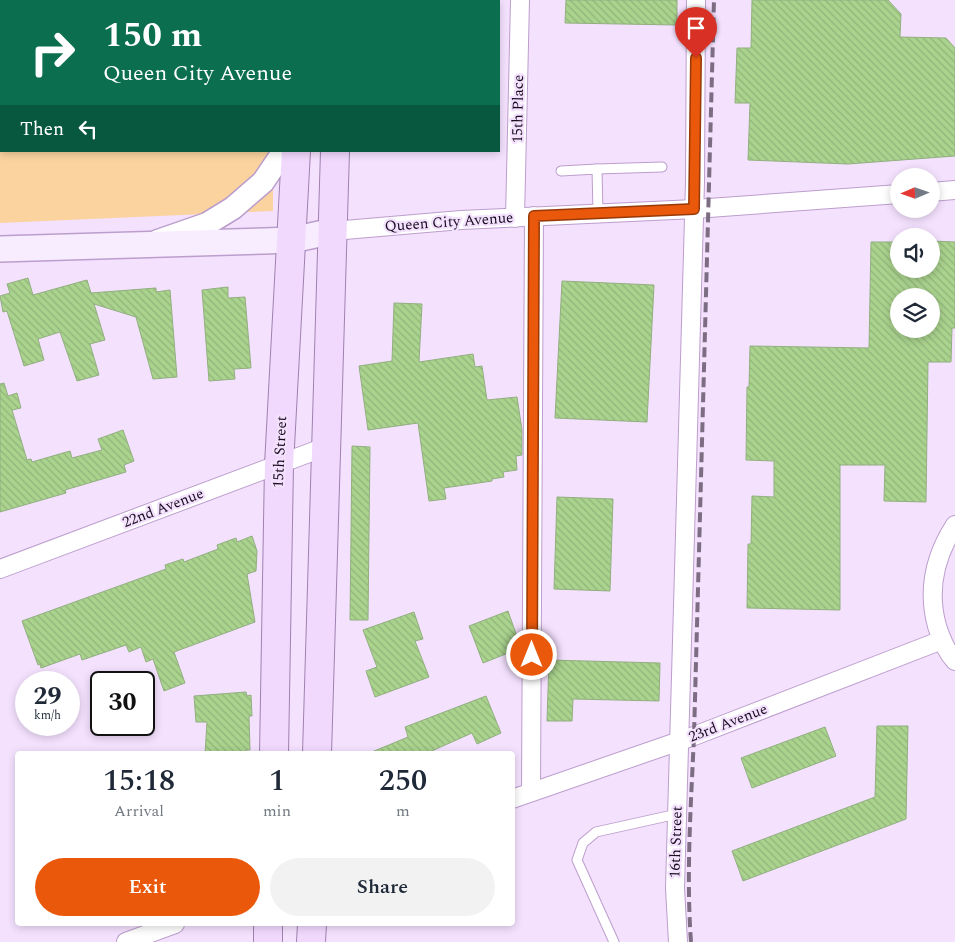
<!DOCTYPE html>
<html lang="en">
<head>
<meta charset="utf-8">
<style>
	:root { --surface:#fff; --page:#f2f2f3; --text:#1f2937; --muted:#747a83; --accent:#ea580c }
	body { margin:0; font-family:Spectral,serif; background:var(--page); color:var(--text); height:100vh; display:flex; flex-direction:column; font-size:19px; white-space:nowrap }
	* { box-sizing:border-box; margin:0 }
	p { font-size:16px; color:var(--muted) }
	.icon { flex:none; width:28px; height:28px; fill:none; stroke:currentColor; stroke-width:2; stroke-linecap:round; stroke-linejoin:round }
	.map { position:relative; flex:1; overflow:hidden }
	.drawer { position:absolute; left:15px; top:751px; width:500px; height:175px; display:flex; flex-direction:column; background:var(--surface); border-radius:5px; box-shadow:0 2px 8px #0003 }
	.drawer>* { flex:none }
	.banner { position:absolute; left:0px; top:0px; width:500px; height:152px; box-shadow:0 2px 8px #0003; background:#0b6e4f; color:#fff; overflow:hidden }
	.needle { width:32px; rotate:268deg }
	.fabs { position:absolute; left:890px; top:168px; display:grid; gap:10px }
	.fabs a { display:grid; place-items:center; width:50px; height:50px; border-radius:50%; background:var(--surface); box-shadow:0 2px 8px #0003; font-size:25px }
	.speed { position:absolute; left:15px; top:671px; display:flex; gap:10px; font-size:25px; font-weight:700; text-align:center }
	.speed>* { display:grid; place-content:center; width:65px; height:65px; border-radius:50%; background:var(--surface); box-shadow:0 2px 8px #0003; line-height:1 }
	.speed small { font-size:12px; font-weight:400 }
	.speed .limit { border:2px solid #111; border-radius:8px; background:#fff; color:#111 }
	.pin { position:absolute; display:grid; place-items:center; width:42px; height:42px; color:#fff; margin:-51px -21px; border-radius:50% 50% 50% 0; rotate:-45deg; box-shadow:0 0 5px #0007 }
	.pin .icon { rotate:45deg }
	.me { position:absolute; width:55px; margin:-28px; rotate:0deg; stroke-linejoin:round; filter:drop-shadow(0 0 4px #0008) }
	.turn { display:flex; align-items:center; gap:18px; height:105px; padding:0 20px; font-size:22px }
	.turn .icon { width:65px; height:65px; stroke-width:2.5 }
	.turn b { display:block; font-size:35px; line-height:42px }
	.then { display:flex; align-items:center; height:48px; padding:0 20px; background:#0003; gap:10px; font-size:19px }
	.eta { display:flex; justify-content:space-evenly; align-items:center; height:85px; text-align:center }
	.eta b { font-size:30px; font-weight:600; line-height:35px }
	.action { display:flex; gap:10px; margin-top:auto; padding:10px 20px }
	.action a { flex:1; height:58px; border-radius:30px; background:var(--accent); color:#fff; font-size:20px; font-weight:600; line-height:58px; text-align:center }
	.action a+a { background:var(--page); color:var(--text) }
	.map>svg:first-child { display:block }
	.green { fill:#fad39f }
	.building { fill:url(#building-back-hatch); stroke:#92af80; fill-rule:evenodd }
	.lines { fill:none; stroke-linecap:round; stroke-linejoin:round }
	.service-casing { stroke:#bc9ecd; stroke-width:11 }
	.minor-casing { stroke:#bc9ecd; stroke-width:20 }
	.tertiary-casing { stroke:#bc9ecd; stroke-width:25 }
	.secondary-casing { stroke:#bc9ecd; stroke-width:28 }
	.primary-casing { stroke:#9f81af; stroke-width:30 }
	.service { stroke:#fff; stroke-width:9 }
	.minor { stroke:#fff; stroke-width:18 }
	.tertiary { stroke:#fff; stroke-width:22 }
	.secondary { stroke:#f8ecff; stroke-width:25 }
	.primary { stroke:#f1d9fe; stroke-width:28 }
	.rail { stroke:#7c6d83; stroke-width:4; stroke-dasharray:10 5; stroke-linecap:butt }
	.route-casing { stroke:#983908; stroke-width:12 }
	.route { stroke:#ea580c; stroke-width:9 }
	.labels { text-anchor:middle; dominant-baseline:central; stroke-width:4.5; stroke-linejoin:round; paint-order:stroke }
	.street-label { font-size:15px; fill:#180c1d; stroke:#f4e1fe }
</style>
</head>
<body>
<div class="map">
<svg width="955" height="942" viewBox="0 0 955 942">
	<defs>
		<pattern id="building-back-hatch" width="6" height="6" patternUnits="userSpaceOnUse" patternTransform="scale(1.25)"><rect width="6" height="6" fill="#aad38e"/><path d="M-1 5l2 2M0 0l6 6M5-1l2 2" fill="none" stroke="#92b47a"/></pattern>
	</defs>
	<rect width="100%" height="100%" fill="#f4e1fe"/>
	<path class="green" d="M 0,0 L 274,0 L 1,1 L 1,151 L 273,151 L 273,211 L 0,223 Z"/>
	<g class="building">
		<path d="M 566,0 L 677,0 L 677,25 L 565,23 Z"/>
		<path d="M 752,0 L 888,0 L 901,14 L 900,37 L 946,38 L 955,48 L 955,156 L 848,164 L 748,160 L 750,103 L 735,103 L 737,48 L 751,48 Z"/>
		<path d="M 931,241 L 955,242 L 955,328 L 952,328 L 951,362 L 928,362 L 926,502 L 884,501 L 885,465 L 840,465 L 840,610 L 747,608 L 748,544 L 751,544 L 752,496 L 774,497 L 774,461 L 746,460 L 747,387 L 749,387 L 750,346 L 869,348 L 871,242 L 899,242 L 899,269 L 931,269 ZM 899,296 L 931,296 L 931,329 L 899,329 Z"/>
		<path d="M 28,278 L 33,295 L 87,280 L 91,293 L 156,288 L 156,292 L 170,290 L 177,377 L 153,379 L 136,317 L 94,304 L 105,340 L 90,344 L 99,375 L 77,381 L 60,332 L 38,339 L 44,360 L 24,366 L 7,311 L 3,312 L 0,296 L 10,293 L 7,284 Z"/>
		<path d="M 562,281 L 654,285 L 647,422 L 555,418 Z"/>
		<path d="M 228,287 L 228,298 L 245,297 L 251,368 L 234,369 L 235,379 L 209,381 L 202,290 Z"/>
		<path d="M 394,303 L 422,304 L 419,362 L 473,354 L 475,367 L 482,366 L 487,400 L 517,397 L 522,430 L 522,455 L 516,456 L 517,470 L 503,472 L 504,477 L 492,479 L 492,481 L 444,488 L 446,499 L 429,501 L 418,423 L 368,430 L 359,366 L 392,361 Z"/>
		<path d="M 4,383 L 8,396 L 17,393 L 21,408 L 12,410 L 27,460 L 31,459 L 32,462 L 70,451 L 72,458 L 102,450 L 98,439 L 123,430 L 134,461 L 124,465 L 126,472 L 65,490 L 66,493 L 0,512 L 0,384 Z"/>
		<path d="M 352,446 L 370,447 L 368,620 L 350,620 Z"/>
		<path d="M 557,497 L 613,499 L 610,591 L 554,589 Z"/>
		<path d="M 252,536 L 257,551 L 256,571 L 247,574 L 255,622 L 174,652 L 185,683 L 164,691 L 153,659 L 146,662 L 141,647 L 129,652 L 126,645 L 82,660 L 80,654 L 41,668 L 40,664 L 38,665 L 22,621 L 166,569 L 165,565 L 183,559 L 184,562 L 218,549 L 217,545 L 236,538 L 237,542 Z"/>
		<path d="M 508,611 L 521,648 L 483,663 L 469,626 Z"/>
		<path d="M 414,612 L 423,639 L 415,641 L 429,677 L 375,697 L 366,671 L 377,667 L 363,630 Z"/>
		<path d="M 549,660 L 660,663 L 659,701 L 573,699 L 572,721 L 547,721 Z"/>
		<path d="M 246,692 L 247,696 L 251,695 L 252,716 L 249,716 L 250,750 L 246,750 L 246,754 L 205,754 L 207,722 L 196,722 L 194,696 Z"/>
		<path d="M 486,696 L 501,733 L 477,744 L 472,733 L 425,754 L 367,754 L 408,737 L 405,727 Z"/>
		<path d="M 877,726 L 908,726 L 906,819 L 743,881 L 732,851 L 875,797 Z"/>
		<path d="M 825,727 L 836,756 L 752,788 L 741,758 Z"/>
	</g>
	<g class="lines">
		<defs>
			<g id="service">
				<path d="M 597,169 L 662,167"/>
				<path d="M 561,171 L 597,169 L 598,213"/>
				<path d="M 614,942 L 577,860 L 583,843 L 596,832 L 677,814"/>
			</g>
			<g id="minor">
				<path d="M 931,192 L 955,190"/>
				<path d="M 515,218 L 520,0"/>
				<path d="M 333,231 L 461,220 L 695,209 L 899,194"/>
				<path d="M 955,525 C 935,556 927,590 937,626 C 941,639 946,651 955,661"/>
				<path d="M 0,569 L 325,447"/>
				<path d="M 531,792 L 534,216"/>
				<path d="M 512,799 L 694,736 L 942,640"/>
				<path d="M 126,942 L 175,924"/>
				<path d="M 678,942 L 675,888 L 695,182 L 696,0"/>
			</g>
			<path id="tertiary" d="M 158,241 L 207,224 L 233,208 L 263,182 L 284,151"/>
			<path id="secondary" d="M 0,249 L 264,241 L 292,240 L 333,231"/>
			<g id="primary">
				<path d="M 298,1 L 298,0"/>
				<path d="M 340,1 L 340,0"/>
				<path d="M 274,754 L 279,465 L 296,151"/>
				<path d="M 317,754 L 335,151"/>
				<path d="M 268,942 L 268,924"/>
				<path d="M 311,942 L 312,924"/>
			</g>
		</defs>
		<use href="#service" class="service-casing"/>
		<use href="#minor" class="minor-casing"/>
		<use href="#tertiary" class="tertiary-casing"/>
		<use href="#secondary" class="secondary-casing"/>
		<use href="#primary" class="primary-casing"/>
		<use href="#service" class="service"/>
		<use href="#minor" class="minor"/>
		<use href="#tertiary" class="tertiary"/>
		<use href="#secondary" class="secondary"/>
		<use href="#primary" class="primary"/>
		<path class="rail" d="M 691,942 C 686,874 691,805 694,736 L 714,0"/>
	</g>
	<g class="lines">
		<defs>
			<path id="route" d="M 532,655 L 534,216 L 694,209 L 696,58"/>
		</defs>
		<use href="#route" class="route-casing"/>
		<use href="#route" class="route"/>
	</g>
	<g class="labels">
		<g class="street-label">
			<text transform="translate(518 109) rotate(-89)">15th Place</text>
			<text transform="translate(449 222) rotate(-4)">Queen City Avenue</text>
			<text transform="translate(280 452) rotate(-87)">15th Street</text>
			<text transform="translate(163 508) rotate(-21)">22nd Avenue</text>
			<text transform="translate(728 723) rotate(-21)">23rd Avenue</text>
			<text transform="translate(676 842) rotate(-88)">16th Street</text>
		</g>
	</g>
</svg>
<div class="fabs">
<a><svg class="needle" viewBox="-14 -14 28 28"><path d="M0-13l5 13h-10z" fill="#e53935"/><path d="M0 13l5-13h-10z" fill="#747a83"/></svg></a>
<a><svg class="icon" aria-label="sound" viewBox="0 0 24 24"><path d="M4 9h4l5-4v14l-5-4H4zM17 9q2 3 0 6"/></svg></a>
<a><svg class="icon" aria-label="layers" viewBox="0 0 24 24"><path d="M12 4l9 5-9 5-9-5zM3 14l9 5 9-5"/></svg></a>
</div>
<div class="speed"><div>29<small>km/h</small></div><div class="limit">30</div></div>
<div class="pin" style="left:696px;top:58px;background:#d93025"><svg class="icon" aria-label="arrive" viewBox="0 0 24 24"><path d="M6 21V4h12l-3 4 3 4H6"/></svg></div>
<svg class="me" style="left:532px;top:655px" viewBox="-20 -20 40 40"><circle r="17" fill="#ea580c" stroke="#fff" stroke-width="3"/><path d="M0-11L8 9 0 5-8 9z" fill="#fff"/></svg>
<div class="banner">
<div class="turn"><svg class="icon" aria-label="right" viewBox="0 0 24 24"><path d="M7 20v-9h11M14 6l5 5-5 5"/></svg><div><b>150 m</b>Queen City Avenue</div></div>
<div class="then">Then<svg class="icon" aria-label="left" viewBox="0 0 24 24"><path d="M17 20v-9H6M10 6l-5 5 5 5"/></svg></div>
</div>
<section class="drawer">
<div class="eta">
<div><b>15:18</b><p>Arrival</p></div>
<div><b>1</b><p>min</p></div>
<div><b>250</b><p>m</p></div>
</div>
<div class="action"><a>Exit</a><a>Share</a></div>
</section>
</div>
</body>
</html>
